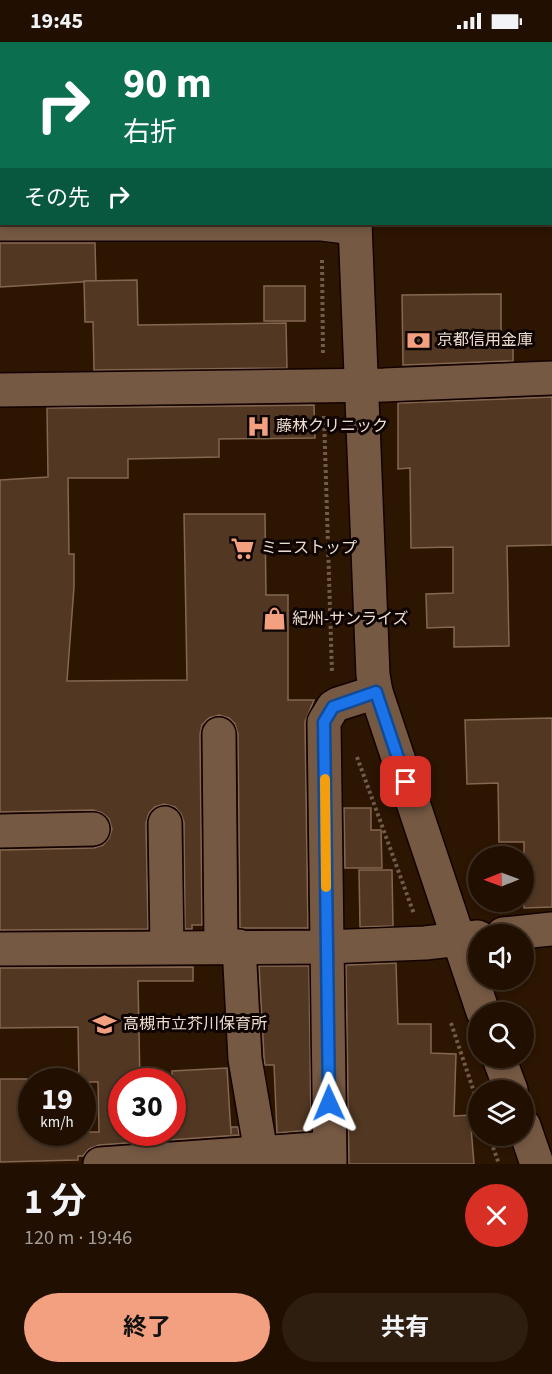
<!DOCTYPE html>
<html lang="ja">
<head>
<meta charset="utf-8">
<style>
	:root { --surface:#211001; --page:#2d1e10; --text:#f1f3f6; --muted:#a29d99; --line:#3e3023; --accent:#f2a07f }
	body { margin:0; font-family:"Source Sans 3","Noto Sans JP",sans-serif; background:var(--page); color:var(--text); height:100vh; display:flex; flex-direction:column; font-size:22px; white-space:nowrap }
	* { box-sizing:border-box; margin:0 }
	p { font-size:20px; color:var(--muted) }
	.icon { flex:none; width:33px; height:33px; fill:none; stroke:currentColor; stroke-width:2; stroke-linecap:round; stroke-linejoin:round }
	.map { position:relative; height:1122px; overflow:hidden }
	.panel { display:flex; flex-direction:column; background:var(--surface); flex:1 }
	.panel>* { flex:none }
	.hud { position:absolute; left:0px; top:0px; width:552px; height:183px; box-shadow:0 3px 9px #0003,0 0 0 2px var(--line); background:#0b6e4f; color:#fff; overflow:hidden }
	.needle { width:39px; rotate:269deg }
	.fabs { position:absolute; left:468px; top:804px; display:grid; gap:12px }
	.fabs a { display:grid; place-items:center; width:66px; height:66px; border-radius:50%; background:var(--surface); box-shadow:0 3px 9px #0003,0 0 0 2px var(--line); font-size:30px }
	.speed { position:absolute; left:18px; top:1026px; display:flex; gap:12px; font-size:30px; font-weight:700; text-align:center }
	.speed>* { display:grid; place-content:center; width:78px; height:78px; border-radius:50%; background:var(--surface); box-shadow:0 3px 9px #0003,0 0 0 2px var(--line); line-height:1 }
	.speed small { font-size:15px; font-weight:400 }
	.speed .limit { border:9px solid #d22; background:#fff; color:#111 }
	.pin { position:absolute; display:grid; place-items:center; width:51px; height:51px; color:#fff; margin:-26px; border-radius:12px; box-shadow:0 3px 9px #0006 }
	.me { position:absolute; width:66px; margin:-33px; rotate:359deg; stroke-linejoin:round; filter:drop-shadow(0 0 4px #0008) }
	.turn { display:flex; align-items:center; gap:21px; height:126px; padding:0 24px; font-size:27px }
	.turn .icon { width:78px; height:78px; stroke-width:2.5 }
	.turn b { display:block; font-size:42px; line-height:51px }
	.then { display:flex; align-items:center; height:57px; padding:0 24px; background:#0003; gap:12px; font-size:22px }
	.round { display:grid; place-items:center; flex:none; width:63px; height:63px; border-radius:32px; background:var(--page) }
	.head { display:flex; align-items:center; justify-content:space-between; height:102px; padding:0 24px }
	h1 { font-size:36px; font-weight:700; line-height:45px }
	.action { display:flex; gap:12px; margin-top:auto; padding:12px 24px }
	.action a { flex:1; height:69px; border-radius:36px; background:var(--accent); color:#111; font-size:24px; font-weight:700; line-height:69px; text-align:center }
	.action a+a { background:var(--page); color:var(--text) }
	.status { display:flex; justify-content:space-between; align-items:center; height:42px; padding:0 30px; background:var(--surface); direction:ltr }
	.status svg { height:16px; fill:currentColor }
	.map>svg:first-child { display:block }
	.building { fill:#523823; stroke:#846751; stroke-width:1.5 }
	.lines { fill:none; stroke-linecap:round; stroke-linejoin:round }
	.minor-casing { stroke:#130200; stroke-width:36 }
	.path { stroke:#715c4b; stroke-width:4; stroke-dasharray:3 3; stroke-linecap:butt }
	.minor { stroke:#755943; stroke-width:33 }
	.route-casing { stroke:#114b97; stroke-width:15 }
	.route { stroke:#1a73e8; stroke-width:10 }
	.slow { stroke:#f59e0b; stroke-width:10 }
	.labels { text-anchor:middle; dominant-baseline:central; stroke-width:6; stroke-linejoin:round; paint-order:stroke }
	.poi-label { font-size:16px; fill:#eddcd0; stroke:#0d0401; text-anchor:start }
</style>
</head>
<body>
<div class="status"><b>19:45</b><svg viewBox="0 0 49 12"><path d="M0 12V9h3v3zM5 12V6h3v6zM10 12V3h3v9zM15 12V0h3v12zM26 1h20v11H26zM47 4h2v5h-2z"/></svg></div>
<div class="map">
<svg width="552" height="1122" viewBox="0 0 552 1122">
	<rect width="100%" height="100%" fill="#2c1501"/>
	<g class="building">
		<path d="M 0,201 L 95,201 L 96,239 L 0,245 Z"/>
		<path d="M 137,238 L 138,283 L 286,281 L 287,326 L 94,328 L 93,280 L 85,280 L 84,239 Z"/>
		<rect x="264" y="244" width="41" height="35"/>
		<path d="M 501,252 L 501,294 L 513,294 L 513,319 L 403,323 L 402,253 Z"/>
		<path d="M 552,355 L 552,503 L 507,504 L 509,604 L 454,605 L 454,585 L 427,586 L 426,552 L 453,551 L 453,505 L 411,506 L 410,426 L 398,427 L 398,361 Z"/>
		<path d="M 314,363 L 315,396 L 219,397 L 219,415 L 128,417 L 128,436 L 68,436 L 69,512 L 74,512 L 74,545 L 67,639 L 187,638 L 184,472 L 265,472 L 266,553 L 288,553 L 288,658 L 314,658 L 305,680 L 308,886 L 240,886 L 238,692 L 235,682 L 229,676 L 219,673 L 209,676 L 202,683 L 200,692 L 202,883 L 192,883 L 192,887 L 185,887 L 184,780 L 181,772 L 175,765 L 164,762 L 155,765 L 149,771 L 146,781 L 148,887 L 0,888 L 0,808 L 94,806 L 103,803 L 109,796 L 112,787 L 109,777 L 102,771 L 93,768 L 0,770 L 0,438 L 48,435 L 47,366 Z"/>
		<path d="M 552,676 L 552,865 L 524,866 L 524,800 L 499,800 L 498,741 L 467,742 L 465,678 Z"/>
		<path d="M 344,766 L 371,766 L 371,788 L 381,788 L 382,826 L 345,826 Z"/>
		<path d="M 359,828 L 392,828 L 393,884 L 360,885 Z"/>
		<path d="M 396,921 L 398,982 L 431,982 L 431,1011 L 456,1012 L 454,1074 L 470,1073 L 474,1122 L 349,1122 L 346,923 Z"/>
		<path d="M 259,924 L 309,924 L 311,1088 L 277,1091 L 274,1023 L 265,1023 L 264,1015 Z"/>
		<path d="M 193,925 L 193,939 L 138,939 L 140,1040 L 122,1040 L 122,1090 L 172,1090 L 172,1029 L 227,1026 L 231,1092 L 231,1085 L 238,1085 L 239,1093 L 99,1103 L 89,1107 L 83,1114 L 78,1114 L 78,1118 L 0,1120 L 0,1037 L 32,1037 L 32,1090 L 99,1090 L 98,1040 L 79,1040 L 78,985 L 0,986 L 0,926 Z"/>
	</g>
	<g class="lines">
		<defs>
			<g id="minor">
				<path d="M 352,0 L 352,2"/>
				<path d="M 550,4 L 552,4"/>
				<path d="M 0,182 L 322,182 L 355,186"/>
				<path d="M 355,182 L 373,633 L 376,650 L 483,970"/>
				<path d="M 0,348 L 384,343 L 552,336"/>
				<path d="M 219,692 L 221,904"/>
				<path d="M 165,781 L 167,905"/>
				<path d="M 0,789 L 93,787"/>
				<path d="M 503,892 L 552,887"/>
				<path d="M 239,904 L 245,1017 L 263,1122"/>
				<path d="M 0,907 L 326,905 L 425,901 L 478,895"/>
				<path d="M 499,1016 L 511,1048"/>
				<path d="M 524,1084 L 537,1122"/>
				<path d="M 100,1122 L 329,1106"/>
				<path d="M 330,1122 L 324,680 L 333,665 L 338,662 L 376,650"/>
			</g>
		</defs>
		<use href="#minor" class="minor-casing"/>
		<g class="path">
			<path d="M 322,218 L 323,313"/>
			<path d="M 324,374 L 332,631"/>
			<path d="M 357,715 L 414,872"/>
			<path d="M 451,981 L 478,1062"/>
			<path d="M 489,1094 L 499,1122"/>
		</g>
		<use href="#minor" class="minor"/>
	</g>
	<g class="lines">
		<defs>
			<path id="route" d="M 329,1061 L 324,680 L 333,665 L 376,650 L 406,740"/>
		</defs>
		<use href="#route" class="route-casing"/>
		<use href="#route" class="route"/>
		<path class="slow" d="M 325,737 L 326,845"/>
	</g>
	<defs>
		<symbol id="bank-bare" viewBox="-9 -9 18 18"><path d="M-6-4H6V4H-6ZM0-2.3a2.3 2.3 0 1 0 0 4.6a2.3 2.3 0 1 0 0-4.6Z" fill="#f2a07f" stroke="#0d0401" stroke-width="2.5" paint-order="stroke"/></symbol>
		<symbol id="hospital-bare" viewBox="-9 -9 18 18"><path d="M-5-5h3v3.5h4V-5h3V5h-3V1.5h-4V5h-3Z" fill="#f2a07f" stroke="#0d0401" stroke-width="2.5" paint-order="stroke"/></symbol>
		<symbol id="supermarket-bare" viewBox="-9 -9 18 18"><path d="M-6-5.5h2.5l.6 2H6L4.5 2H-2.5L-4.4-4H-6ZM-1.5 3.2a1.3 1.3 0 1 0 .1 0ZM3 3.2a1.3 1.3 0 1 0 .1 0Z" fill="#f2a07f" stroke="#0d0401" stroke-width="2.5" paint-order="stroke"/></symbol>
		<symbol id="shop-bare" viewBox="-9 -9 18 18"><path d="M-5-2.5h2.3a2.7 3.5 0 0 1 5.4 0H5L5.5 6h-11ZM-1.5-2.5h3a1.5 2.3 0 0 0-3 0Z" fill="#f2a07f" stroke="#0d0401" stroke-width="2.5" paint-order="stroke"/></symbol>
		<symbol id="school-bare" viewBox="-9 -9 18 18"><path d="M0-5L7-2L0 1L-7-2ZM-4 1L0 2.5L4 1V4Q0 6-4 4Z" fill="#f2a07f" stroke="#0d0401" stroke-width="2.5" paint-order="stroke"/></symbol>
	</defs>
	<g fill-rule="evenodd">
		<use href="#bank-bare" x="402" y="282" width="33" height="33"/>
		<use href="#hospital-bare" x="242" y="368" width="33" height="33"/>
		<use href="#supermarket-bare" x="226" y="490" width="33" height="33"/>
		<use href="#shop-bare" x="258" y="560" width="33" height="33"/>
		<use href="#school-bare" x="88" y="966" width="33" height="33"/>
	</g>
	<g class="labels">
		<g class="poi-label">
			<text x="437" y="298">京都信用金庫</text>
			<text x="276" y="384">藤林クリニック</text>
			<text x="261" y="506">ミニストップ</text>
			<text x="292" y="577">紀州-サンライズ</text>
			<text x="123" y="982">高槻市立芥川保育所</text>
		</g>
	</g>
</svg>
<div class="fabs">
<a><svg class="needle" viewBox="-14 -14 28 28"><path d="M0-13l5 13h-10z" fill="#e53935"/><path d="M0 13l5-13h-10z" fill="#a29d99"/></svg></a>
<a><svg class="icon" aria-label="sound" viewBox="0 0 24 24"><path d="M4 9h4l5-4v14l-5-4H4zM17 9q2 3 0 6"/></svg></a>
<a><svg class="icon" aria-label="search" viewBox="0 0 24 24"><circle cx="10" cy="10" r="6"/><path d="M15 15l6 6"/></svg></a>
<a><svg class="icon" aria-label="layers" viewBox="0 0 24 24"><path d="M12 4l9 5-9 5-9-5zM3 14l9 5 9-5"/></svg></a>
</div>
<div class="speed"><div>19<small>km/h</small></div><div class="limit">30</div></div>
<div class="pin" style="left:406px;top:740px;background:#d93025"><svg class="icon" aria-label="arrive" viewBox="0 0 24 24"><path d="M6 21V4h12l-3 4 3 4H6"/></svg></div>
<svg class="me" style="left:329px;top:1061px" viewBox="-20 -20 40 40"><path d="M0-17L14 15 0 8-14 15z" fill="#1a73e8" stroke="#fff" stroke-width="4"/></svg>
<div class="hud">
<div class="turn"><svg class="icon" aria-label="right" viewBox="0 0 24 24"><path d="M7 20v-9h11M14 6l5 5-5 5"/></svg><div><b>90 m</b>右折</div></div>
<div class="then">その先<svg class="icon" aria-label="right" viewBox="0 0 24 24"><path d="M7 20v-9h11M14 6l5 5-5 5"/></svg></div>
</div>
</div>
<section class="panel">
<div class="head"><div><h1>1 分</h1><p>120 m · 19:46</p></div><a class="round" style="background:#d93025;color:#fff"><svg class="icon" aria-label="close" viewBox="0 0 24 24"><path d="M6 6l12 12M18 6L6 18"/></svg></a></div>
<div class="action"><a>終了</a><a>共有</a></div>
</section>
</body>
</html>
